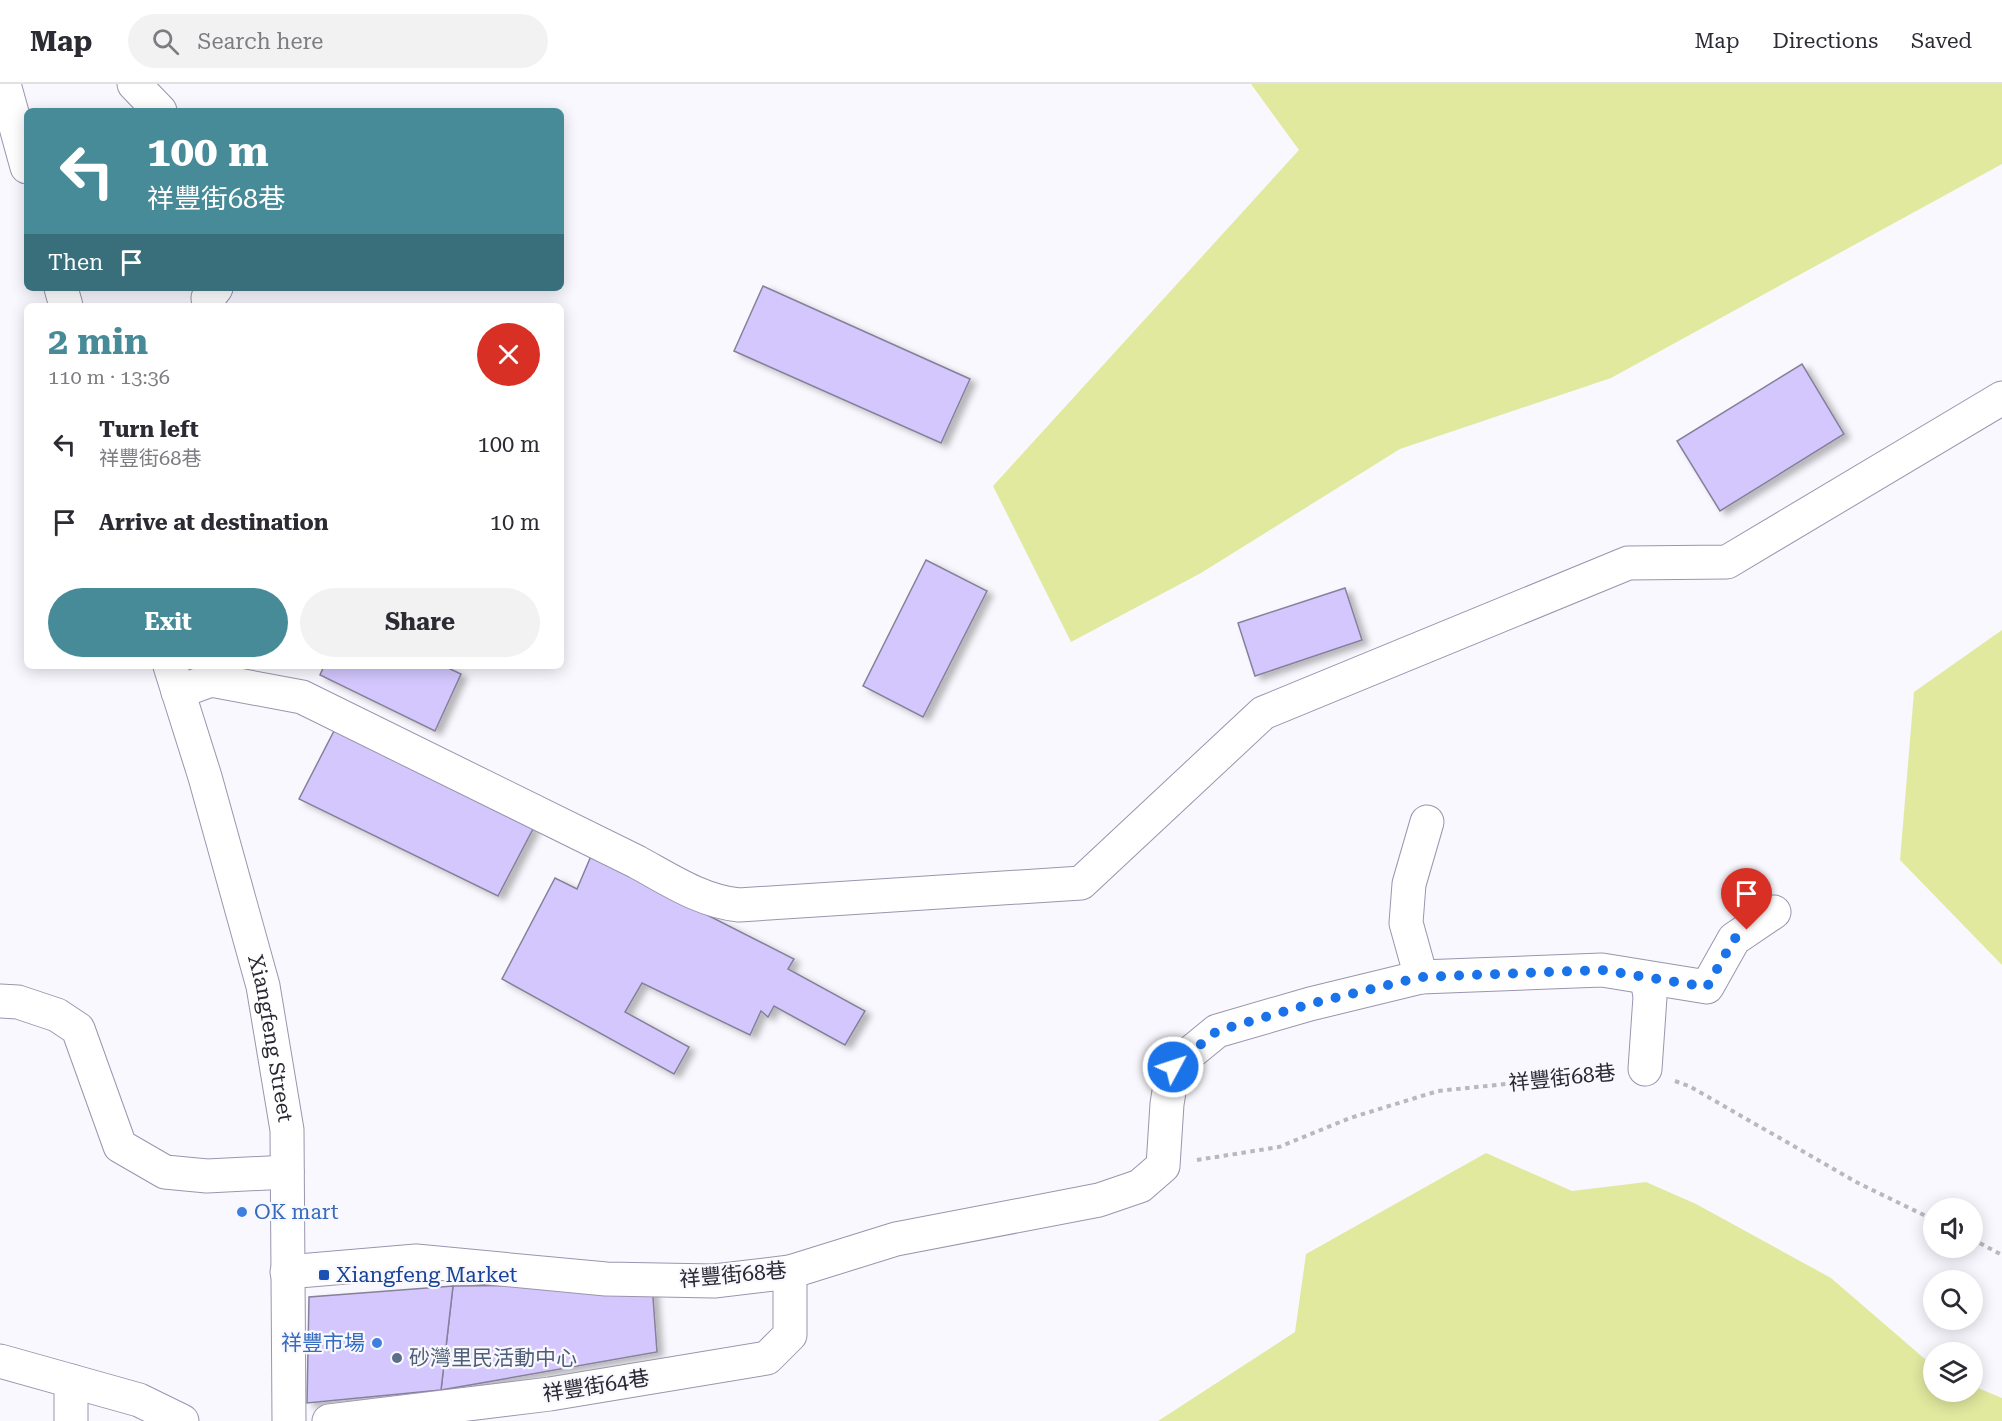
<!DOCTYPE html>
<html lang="en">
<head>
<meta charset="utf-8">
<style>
	:root { --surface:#fff; --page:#f2f2f3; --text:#2b2b33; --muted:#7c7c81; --line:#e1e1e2; --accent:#478b99 }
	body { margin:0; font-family:"Roboto Serif","Noto Sans TC",serif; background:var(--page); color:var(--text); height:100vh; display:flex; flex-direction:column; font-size:22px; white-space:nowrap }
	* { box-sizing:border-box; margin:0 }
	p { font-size:20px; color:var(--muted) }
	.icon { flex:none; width:33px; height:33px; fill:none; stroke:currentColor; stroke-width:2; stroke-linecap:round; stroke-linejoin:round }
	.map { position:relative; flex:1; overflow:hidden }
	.details { position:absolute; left:24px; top:219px; width:540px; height:366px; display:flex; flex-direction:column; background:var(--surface); border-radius:9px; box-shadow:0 3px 15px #0003 }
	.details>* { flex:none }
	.banner { position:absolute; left:24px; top:24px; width:540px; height:183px; border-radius:9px; box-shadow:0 3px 15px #0003; background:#478b99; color:#fff; overflow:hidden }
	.tools { position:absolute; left:1923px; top:1114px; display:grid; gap:12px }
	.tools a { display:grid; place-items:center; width:60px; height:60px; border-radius:50%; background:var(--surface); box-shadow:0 3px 15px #0003; font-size:30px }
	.pin { position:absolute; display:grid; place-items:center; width:51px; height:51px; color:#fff; margin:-62px -26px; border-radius:50% 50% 50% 0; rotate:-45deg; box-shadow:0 0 6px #0007 }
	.pin .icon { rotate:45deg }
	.me { position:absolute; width:66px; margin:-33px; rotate:50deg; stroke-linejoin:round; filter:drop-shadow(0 0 4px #0008) }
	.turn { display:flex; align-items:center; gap:21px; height:126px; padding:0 24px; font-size:27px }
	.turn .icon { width:78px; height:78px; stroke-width:2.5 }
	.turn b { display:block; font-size:42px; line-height:51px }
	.then { display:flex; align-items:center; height:57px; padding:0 24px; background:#0003; gap:12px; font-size:22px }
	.round { display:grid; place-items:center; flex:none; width:63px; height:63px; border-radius:32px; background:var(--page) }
	.overview { display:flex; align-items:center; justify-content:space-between; height:102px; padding:0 24px }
	h1 { font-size:36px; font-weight:700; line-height:45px; color:var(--accent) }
	.cta { display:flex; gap:12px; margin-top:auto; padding:12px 24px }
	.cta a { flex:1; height:69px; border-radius:36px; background:var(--accent); color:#fff; font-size:24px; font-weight:700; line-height:69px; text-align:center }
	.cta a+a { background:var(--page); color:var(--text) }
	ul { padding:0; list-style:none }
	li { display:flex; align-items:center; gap:18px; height:78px; padding:0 24px }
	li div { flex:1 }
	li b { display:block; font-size:22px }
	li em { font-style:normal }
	header { display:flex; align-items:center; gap:36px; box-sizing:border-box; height:84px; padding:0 30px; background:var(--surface); border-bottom:2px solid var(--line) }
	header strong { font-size:28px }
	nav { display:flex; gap:33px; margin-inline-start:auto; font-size:21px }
	.search { width:420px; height:54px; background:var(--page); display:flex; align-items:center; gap:15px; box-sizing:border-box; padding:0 21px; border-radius:33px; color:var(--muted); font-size:22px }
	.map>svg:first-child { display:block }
	.green { fill:#e1e99f }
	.building { fill:#d3c7fe; stroke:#86819a; stroke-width:1.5; filter:url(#shadow) }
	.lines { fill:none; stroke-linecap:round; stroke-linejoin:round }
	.minor-casing { stroke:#9a95ae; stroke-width:35 }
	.path { stroke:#b9b8bf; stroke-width:4; stroke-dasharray:4.5 4.5; stroke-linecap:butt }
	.minor { stroke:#fff; stroke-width:33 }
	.route { stroke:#1a73e8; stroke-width:10; stroke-dasharray:0 18 }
	.shop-dot { fill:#3f7fe0; stroke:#f9f8fe; stroke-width:2 }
	.transit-dot { fill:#1a4fb4; stroke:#f9f8fe; stroke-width:2 }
	.service-dot { fill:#5c6f8a; stroke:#f9f8fe; stroke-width:2 }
	.labels { text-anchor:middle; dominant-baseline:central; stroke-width:4.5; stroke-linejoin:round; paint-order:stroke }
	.street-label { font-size:21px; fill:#2a2832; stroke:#f9f8fe }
	.shop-label { font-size:21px; fill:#366cbe; stroke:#f9f8fe; text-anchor:start }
	.transit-label { font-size:21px; fill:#164399; stroke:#f9f8fe; text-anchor:start }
	.service-label { font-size:21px; fill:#4e5e75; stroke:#f9f8fe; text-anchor:start }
</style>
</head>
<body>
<header>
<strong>Map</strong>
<div class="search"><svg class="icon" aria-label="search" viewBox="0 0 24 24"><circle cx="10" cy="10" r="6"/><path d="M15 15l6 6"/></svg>Search here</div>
<nav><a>Map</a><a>Directions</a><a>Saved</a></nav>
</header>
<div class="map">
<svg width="2002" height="1337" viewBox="0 0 2002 1337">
	<defs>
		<filter id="shadow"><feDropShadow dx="6" dy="4" stdDeviation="3" flood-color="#0004"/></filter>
	</defs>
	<rect width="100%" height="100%" fill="#f9f8fe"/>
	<g class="green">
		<path d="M 1251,0 L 2002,0 L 2002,80 L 1611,294 L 1400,365 L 1201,489 L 1071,558 L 993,402 L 1299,66 Z"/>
		<path d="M 2002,546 L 2002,881 L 1900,776 L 1914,608 Z"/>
		<path d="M 1486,1069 L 1572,1107 L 1646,1098 L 1696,1120 L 1831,1194 L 1933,1282 L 1934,1308 L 1972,1308 L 1973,1302 L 2002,1314 L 2002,1337 L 1158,1337 L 1295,1248 L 1306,1170 Z"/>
	</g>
	<g class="building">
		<path d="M 763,202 L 970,295 L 941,359 L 734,267 Z"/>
		<path d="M 1802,280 L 1844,350 L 1720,427 L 1677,357 Z"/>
		<path d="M 926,476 L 987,507 L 923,633 L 863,602 Z"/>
		<path d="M 1345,504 L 1362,556 L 1255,592 L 1238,539 Z"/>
		<path d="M 324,582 L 444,582 L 461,590 L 435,647 L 320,591 Z"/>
		<path d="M 335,645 L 534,743 L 498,812 L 299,715 Z"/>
		<path d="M 591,772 L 794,875 L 788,885 L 865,927 L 845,961 L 774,922 L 768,933 L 761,927 L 750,951 L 642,899 L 625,928 L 689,963 L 674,990 L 502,895 L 555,794 L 577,805 Z"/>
		<path d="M 652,1200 L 657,1268 L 441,1306 L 453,1202 Z"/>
		<path d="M 453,1202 L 441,1306 L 307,1319 L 309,1213 Z"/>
	</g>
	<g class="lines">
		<defs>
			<g id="minor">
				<path d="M 4,0 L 27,83"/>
				<path d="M 134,0 L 160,27"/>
				<path d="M 61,204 L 66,222"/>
				<path d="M 209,222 L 208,214 L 216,204"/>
				<path id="s1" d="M 170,582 L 205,693 L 263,902 L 287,1046 L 289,1337"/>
				<path d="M 178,608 L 211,596 L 302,613 L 637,778 C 670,796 701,817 739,821 L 1081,799 L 1263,629 L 1628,479 L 1727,478 L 2002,314"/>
				<path d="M 1421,893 L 1406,839 L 1409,800 L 1427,738"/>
				<path d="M 0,917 L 18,918 L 57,931 L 78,945 L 120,1062 L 165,1088 L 207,1092 L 287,1088"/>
				<path d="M 1645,985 L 1650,913 L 1647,894"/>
				<path d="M 287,1188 L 416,1177 L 606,1195 L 714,1197 L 790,1188 L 896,1155 L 1099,1116 L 1140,1102 L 1163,1082 L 1167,1020 L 1173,983 L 1217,947 L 1310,920 L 1421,893 L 1602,886 L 1707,903 L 1734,855 L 1774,828"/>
				<path d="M 0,1277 L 139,1316 L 182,1337"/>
				<path d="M 71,1297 L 71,1337"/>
				<path d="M 329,1337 L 550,1310 L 767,1274 L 790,1251 L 790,1188"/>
			</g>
		</defs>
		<use href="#minor" class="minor-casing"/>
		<g class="path">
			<path d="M 1675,997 L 1689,1002 L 1858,1099 L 1934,1136"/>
			<path d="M 1197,1076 L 1279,1063 L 1350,1034 L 1438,1007 L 1613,989"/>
			<path d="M 1972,1155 L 2002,1171"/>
		</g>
		<use href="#minor" class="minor"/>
	</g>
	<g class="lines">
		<path class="route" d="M 1173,983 L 1217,947 L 1310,920 L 1421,893 L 1602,886 L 1707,903 L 1734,855 L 1747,846"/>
	</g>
	<g class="shop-dot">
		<circle cx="242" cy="1128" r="6"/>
		<circle cx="377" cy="1259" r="6"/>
	</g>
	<rect class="transit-dot" x="318" y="1185" width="12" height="12" rx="3"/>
	<circle class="service-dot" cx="397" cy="1274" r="6"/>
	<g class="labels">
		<g class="street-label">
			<text stroke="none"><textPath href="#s1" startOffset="386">Xiangfeng Street</textPath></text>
			<text transform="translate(1562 994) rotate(-6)">祥豐街68巷</text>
			<text transform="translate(733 1191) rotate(-5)">祥豐街68巷</text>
			<text transform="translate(596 1302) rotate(-9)">祥豐街64巷</text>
		</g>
		<g class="shop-label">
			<text x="254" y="1128">OK mart</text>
			<text x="365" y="1259" text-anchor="end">祥豐市場</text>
		</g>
		<g class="transit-label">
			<text x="336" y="1191">Xiangfeng Market</text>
		</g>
		<g class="service-label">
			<text x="409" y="1274">砂灣里民活動中心</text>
		</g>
	</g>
</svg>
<div class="tools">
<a><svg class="icon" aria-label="sound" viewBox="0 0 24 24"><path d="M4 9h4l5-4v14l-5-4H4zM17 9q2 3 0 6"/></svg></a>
<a><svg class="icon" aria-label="search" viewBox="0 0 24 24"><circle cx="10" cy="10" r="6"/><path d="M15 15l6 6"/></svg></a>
<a><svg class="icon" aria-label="layers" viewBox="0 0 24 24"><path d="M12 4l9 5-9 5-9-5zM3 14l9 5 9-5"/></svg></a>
</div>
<div class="pin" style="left:1747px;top:846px;background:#d93025"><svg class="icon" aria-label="arrive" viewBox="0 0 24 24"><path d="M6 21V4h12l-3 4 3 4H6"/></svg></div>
<svg class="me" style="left:1173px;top:983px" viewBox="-20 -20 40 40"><circle r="17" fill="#1a73e8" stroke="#fff" stroke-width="3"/><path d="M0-11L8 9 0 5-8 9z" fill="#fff"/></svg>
<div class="banner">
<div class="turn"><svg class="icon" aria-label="left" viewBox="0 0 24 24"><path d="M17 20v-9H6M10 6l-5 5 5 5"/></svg><div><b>100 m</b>祥豐街68巷</div></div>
<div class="then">Then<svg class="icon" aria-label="arrive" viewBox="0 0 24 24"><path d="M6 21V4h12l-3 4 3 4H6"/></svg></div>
</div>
<section class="details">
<div class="overview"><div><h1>2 min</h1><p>110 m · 13:36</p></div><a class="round" style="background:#d93025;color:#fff"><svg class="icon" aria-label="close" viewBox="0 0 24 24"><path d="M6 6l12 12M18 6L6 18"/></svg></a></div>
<ul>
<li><svg class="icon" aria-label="left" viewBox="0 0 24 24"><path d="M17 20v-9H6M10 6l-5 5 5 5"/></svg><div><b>Turn left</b><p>祥豐街68巷</p></div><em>100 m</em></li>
<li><svg class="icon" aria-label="arrive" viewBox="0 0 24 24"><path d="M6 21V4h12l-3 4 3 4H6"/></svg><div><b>Arrive at destination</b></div><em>10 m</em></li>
</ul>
<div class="cta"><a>Exit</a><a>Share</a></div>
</section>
</div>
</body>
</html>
